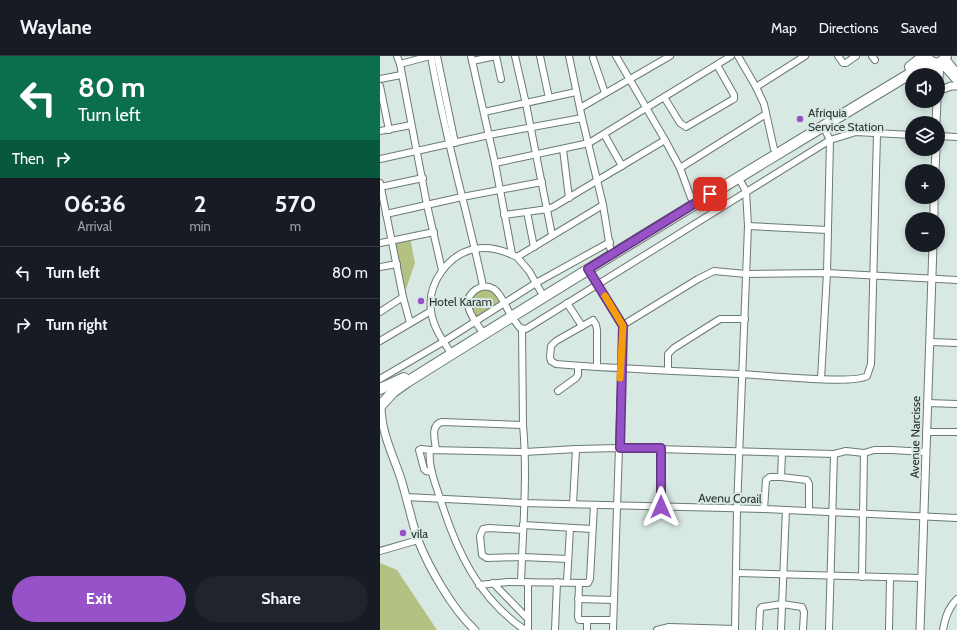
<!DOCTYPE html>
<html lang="en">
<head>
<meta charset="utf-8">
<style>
	:root { --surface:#171b24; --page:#20242c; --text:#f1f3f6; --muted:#9ea1a6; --line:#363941; --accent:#9752c7 }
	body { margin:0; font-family:Cabin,sans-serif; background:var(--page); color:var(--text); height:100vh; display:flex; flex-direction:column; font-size:15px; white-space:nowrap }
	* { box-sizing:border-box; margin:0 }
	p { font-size:13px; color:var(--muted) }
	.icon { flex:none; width:22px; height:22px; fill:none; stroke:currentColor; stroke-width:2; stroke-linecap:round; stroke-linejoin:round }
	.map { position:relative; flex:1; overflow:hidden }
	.sheet { display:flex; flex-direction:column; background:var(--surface); width:380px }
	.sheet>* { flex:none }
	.hud { background:#0b6e4f; color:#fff; overflow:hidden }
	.fabs { position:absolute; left:525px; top:12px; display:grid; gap:8px }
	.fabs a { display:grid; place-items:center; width:40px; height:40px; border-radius:50%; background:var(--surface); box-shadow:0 2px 6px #0003; font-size:20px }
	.pin { position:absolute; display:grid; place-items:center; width:34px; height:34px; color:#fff; margin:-17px; border-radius:8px; box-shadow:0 2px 6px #0006 }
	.me { position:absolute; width:44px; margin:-22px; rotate:0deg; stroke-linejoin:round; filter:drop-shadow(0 0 3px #0008) }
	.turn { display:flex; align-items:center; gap:14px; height:84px; padding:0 12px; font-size:18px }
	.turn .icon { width:52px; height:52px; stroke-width:2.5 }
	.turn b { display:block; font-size:28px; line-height:34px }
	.then { display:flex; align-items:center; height:38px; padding:0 12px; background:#0003; gap:8px; font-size:15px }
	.eta { display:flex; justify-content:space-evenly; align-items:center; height:68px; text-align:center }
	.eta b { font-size:24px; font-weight:700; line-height:28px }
	.primary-button { display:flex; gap:8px; margin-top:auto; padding:8px 12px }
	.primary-button a { flex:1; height:46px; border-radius:24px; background:var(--accent); color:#fff; font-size:16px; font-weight:700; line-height:46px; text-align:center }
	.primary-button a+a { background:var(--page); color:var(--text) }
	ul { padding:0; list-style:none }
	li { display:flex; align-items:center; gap:12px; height:52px; padding:0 12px; border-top:1px solid var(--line) }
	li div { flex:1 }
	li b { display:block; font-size:15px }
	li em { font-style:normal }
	header { display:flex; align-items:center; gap:24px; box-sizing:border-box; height:56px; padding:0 20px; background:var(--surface); border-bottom:1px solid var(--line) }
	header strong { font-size:19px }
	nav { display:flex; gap:22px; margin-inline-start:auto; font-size:14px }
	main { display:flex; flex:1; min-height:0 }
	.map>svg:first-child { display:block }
	.green { fill:#b3c183 }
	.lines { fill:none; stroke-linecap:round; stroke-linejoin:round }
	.minor-casing { stroke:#6b7a75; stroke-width:8 }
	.tertiary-casing { stroke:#6b7a75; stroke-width:9 }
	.trunk-casing { stroke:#6b7a75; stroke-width:12 }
	.minor { stroke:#fff; stroke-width:6 }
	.tertiary { stroke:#fff; stroke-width:7 }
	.trunk { stroke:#fff; stroke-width:10 }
	.route-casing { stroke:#623581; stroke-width:10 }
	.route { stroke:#9752c7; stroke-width:7 }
	.slow { stroke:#f59e0b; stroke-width:7 }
	.poi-dot { fill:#9752c7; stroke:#d8e8e2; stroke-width:1.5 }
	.labels { text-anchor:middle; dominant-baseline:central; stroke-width:4; stroke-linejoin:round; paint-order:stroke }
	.poi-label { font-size:12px; fill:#2b3230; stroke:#d8e8e2; text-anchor:start }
	.street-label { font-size:12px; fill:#2b3230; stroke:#d8e8e2 }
</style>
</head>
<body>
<header>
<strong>Waylane</strong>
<nav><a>Map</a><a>Directions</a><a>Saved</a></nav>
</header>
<main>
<section class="sheet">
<div class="hud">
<div class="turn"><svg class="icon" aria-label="left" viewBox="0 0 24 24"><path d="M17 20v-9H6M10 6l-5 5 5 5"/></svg><div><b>80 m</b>Turn left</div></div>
<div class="then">Then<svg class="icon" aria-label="right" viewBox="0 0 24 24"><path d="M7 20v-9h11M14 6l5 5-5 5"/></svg></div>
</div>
<div class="eta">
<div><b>06:36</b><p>Arrival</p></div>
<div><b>2</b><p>min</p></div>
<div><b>570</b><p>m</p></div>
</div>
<ul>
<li><svg class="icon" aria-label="left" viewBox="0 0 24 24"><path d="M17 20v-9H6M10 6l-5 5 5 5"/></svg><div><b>Turn left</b></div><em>80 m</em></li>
<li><svg class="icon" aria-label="right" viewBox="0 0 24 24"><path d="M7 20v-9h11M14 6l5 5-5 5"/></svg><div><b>Turn right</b></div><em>50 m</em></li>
</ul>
<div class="primary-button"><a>Exit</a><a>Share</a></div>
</section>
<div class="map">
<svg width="577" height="574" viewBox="0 0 577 574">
	<rect width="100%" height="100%" fill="#d8e8e2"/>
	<g class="green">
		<path d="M 30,182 L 35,207 L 26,233 L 23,233 L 13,186 Z"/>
		<path d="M 103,233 L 112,235 L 121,247 L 96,262 L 91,250 L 92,241 Z"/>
		<path d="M 0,507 L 17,514 L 57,574 L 0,574 Z"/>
	</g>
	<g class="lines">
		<defs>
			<g id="minor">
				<path d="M 17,0 L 20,8 L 50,0"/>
				<path d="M 51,0 C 64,78 87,153 103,230"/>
				<path d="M 57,0 L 75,87"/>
				<path d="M 91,0 L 115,107 L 132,198"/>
				<path d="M 135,0 L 146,48 L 172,179"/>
				<path d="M 160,0 L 169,42"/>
				<path d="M 189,0 L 202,62 L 223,149 L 230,192"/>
				<path d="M 236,0 L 285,84 L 300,112 L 311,142"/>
				<path d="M 358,0 L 376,31 L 425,0"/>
				<path d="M 458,0 L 463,7 L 466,7 L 476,0"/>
				<path d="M 492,0 L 495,4"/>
				<path d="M 213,2 L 225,37"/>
				<path d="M 92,5 L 116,0 L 121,23"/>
				<path d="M 20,8 L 47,149 L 62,214"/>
				<path d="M 0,23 L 21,19"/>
				<path d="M 0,30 L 9,74"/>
				<path d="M 376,31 L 384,48 L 394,93"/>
				<path d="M 284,41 L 300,67 L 306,71 L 352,44 L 354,43 L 354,39 L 337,9"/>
				<path d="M 200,52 L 290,0"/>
				<path d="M 104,56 L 196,36"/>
				<path d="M 0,75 L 31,69"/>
				<path d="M 224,78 L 242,110"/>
				<path d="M 558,80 L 577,81"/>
				<path d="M 183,93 L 189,142"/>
				<path d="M 0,103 L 109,79 L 202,62"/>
				<path d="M 115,107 L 209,87 L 351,0"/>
				<path d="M 300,112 L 386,58"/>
				<path d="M 0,127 L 23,241 L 30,267"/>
				<path d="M 0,131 L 43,122"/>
				<path d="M 147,156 L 154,191"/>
				<path d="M 6,158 L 82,141 L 162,126"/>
				<path d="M 124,159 L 168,153 L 173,151 L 285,84"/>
				<path d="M 368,170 L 447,174"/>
				<path d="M 0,187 L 54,176"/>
				<path d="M 0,211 L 17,208"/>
				<path d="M 208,213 L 243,269 L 233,574"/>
				<path d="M 161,236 L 149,215 L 137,201 L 223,149"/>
				<path d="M 187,247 L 202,270"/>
				<path d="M 0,256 L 23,241"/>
				<path d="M 131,260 L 140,272 L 146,273 L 450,84 L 476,76 L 532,79"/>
				<path d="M 243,269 L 318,223 L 334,215 L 366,218 L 447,217 L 577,224"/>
				<path d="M 101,274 C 96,266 89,258 88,249 C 87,236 102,226 114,233 C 121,238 125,249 129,256"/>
				<path d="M 0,285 L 51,255"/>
				<path d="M 550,286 L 577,287"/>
				<path d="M 69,294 C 61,282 53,270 51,255 C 47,228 68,198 95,193 C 109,190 125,195 137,201"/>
				<path d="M 217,311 L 217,274 L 216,269 L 213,264 L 176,285 L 171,290 L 170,301 L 171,305 L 176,308 C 238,313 299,315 361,318 C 382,319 474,329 487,320 L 491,308 L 497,78"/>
				<path d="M 288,314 L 288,298 L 294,292 L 340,263 L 365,263"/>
				<path d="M 0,323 L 63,286 L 156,227 L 230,186"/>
				<path d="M 441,323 L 447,217 L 450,84 L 443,70"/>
				<path d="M 178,335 L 196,322 L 198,319 L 198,310"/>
				<path d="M 547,347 L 577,348"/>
				<path d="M 546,376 L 577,376"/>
				<path d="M 50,394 L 41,393 L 39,394 L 44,413 L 46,415 L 52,416"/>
				<path d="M 56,394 C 55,384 50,369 62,366 L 143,369 L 142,273"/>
				<path d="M 401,421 L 427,424 L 429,428 L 429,455"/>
				<path d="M 26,441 L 143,447 L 384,453 L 577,462"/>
				<path d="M 193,448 L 196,393"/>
				<path d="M 281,451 L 281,392"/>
				<path d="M 384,453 L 386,424 L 390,421 L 401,421 L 402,397"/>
				<path d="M 143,469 L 212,473"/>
				<path d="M 143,474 L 109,472 L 103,473 L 100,480 L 102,499 L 107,502 L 142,501 C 144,457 147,412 143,369"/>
				<path d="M 0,495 L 38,484"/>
				<path d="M 357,517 L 541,522"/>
				<path d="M 482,521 L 484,397"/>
				<path d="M 141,526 L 142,501 L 188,503"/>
				<path d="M 187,526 L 190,472"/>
				<path d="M 113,527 L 148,563"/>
				<path d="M 199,527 L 198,561 L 199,564 L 233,564"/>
				<path d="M 99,529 L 128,526 L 208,527 L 210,523 L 214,449"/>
				<path d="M 198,543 L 234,544"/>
				<path d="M 145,574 C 98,542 76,494 60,442 C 55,427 48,410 50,394 L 145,396 L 196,393 L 240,392 L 454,398 L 466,395 L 484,397 L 494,394 L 512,394 L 546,396"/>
				<path d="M 148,574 L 148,526"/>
				<path d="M 175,574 L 177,526"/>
				<path d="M 207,574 L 207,564"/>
				<path d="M 277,574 L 289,571 L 355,573"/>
				<path d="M 355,574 L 357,453 L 368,170 L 366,135 L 358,121"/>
				<path d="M 379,574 L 380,553 L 382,551 L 402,548 L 422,551 L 424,556 L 423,574"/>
				<path d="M 401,574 L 406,454"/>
				<path d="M 449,574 L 454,398"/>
				<path d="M 509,574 L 510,523"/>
				<path d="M 563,574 C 565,562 568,552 577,543"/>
			</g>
			<g id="tertiary">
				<path d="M 565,2 L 577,17"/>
				<path d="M 561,7 L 577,25"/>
				<path d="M 553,19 L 553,7"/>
				<path d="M 558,35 L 571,30 L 577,30"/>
				<path d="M 558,37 L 560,7"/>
				<path d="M 556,67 L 557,45"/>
				<path d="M 555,115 L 556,93"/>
				<path d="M 554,163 L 554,141"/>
				<path d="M 1,350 C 1,375 12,397 20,420 C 27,441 31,464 38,484 C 49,512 73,554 95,574"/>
				<path d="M 540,574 L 553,189"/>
			</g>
			<g id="trunk">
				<path d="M 547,2 C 553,10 562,9 566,0"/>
				<path d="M 530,11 L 544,0"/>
				<path d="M 0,333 L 24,322"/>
				<path d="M 1,349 L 13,336 L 27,326 C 196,220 367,116 538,13 L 551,7"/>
			</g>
		</defs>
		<use href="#minor" class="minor-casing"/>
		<use href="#tertiary" class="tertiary-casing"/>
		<use href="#trunk" class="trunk-casing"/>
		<use href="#minor" class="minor"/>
		<use href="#tertiary" class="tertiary"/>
		<use href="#trunk" class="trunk"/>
	</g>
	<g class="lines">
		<defs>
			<path id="route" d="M 281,451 L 281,392 L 240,392 L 243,270 L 208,213 L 330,138"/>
		</defs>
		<use href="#route" class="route-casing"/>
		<use href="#route" class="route"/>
		<path class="slow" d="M 225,240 L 243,270 L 240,322"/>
	</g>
	<g class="poi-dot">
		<circle cx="420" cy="63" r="4"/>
		<circle cx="41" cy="245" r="4"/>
		<circle cx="23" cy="477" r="4"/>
	</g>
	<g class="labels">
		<g class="poi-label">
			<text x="428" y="56">Afriquia<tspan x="428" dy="14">Service Station</tspan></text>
			<text x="49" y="245">Hotel Karam</text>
			<text x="31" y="477">vila</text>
		</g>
		<g class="street-label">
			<text transform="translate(535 381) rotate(-89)">Avenue Narcisse</text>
			<text transform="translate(350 442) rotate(1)">Avenu Corail</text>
		</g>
	</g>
</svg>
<div class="fabs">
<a><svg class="icon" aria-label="sound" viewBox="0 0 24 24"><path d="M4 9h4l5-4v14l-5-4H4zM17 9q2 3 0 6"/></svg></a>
<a><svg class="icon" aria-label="layers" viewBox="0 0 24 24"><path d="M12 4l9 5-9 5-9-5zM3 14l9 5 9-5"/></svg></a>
<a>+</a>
<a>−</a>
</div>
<div class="pin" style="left:330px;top:138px;background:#d93025"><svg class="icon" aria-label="arrive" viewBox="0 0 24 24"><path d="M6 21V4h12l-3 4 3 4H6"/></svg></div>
<svg class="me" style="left:281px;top:451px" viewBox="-20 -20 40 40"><path d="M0-17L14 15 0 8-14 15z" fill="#9752c7" stroke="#fff" stroke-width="4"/></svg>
</div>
</main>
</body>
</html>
